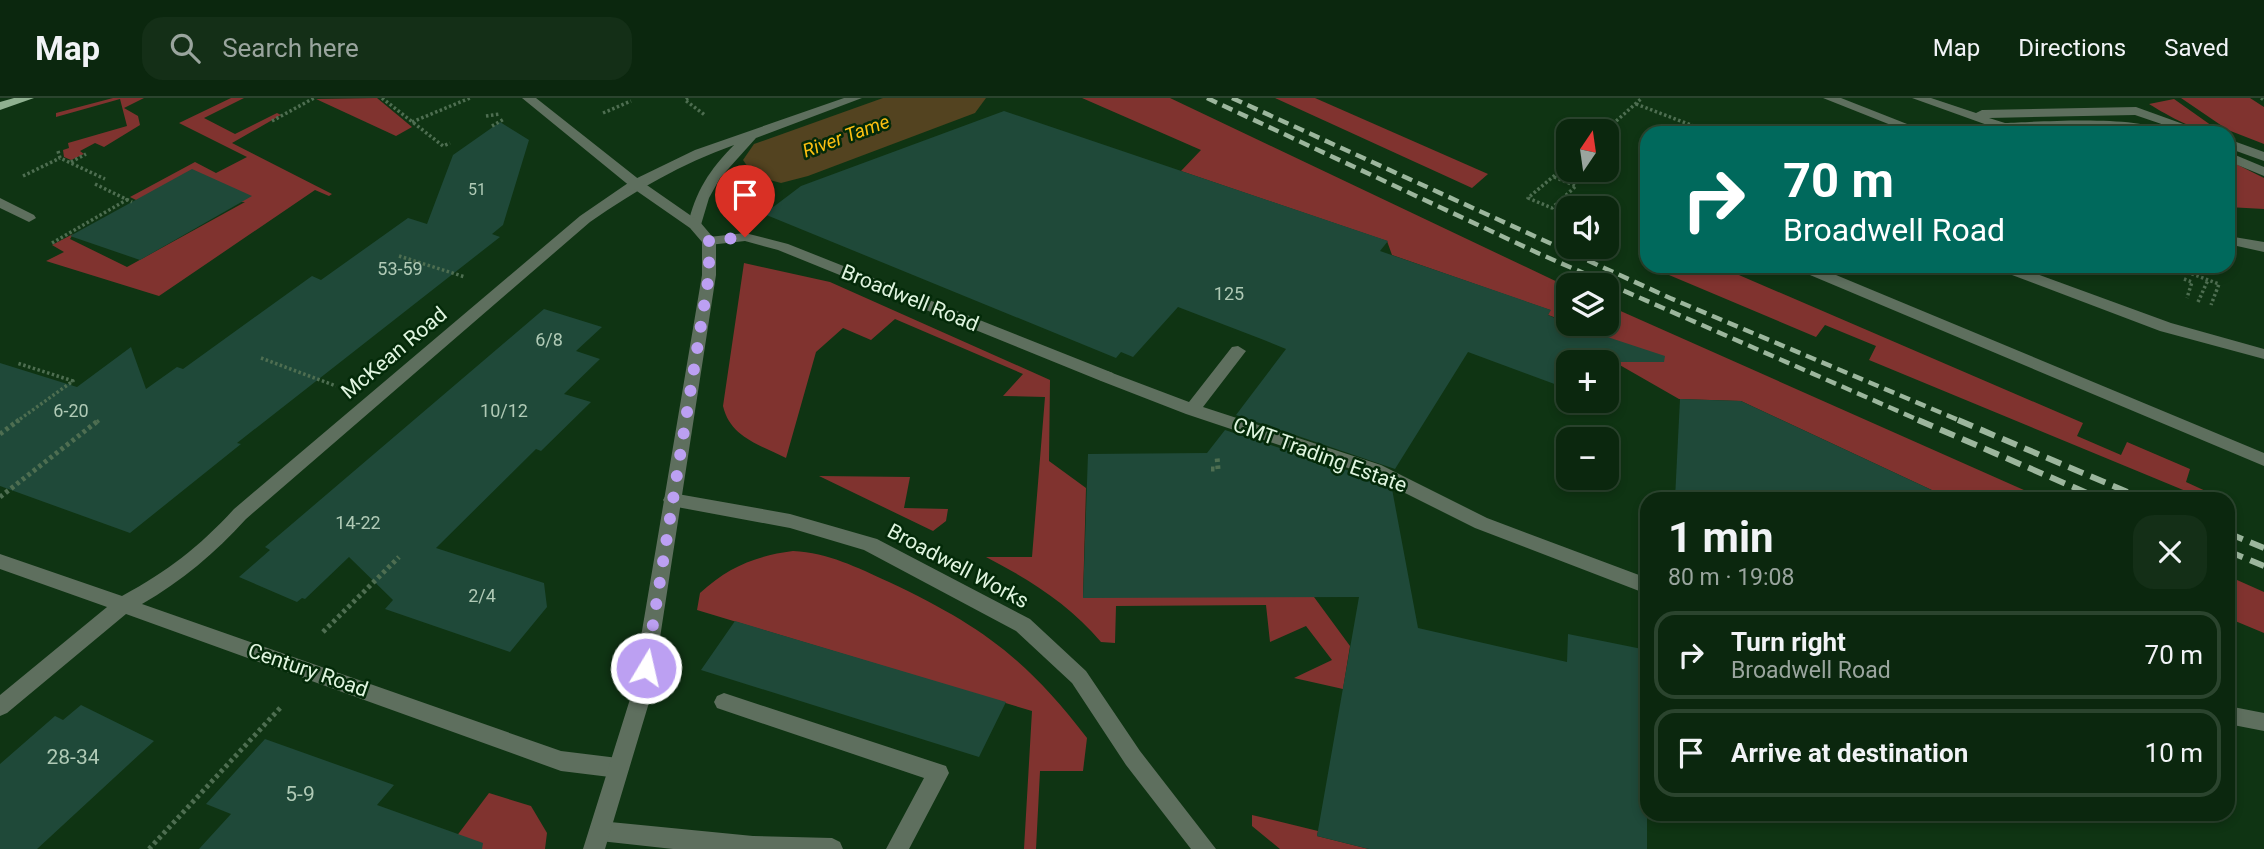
<!DOCTYPE html>
<html lang="en">
<head>
<meta charset="utf-8">
<style>
	:root { --surface:#0b270e; --page:#142f17; --text:#f1f3f6; --muted:#9aa59e; --line:#2b442e }
	body { margin:0; font-family:Roboto,sans-serif; background:var(--page); color:var(--text); height:100vh; display:flex; flex-direction:column; font-size:26px; white-space:nowrap }
	* { box-sizing:border-box; margin:0 }
	p { font-size:23px; color:var(--muted) }
	.icon { flex:none; width:38px; height:38px; fill:none; stroke:currentColor; stroke-width:2; stroke-linecap:round; stroke-linejoin:round }
	.map { position:relative; flex:1; overflow:hidden }
	.details { position:absolute; left:1640px; top:394px; width:595px; height:329px; display:flex; flex-direction:column; background:var(--surface); border-radius:21px; box-shadow:0 4px 10px #0003,0 0 0 2px var(--line) }
	.details>* { flex:none }
	.banner { position:absolute; left:1640px; top:28px; width:595px; height:147px; border-radius:21px; box-shadow:0 4px 10px #0003,0 0 0 2px var(--line); background:#00695c; color:#fff; overflow:hidden }
	.needle { width:46px; rotate:13deg }
	.tools { position:absolute; left:1556px; top:21px; display:grid; gap:14px }
	.tools a { display:grid; place-items:center; width:63px; height:63px; border-radius:14px; background:var(--surface); box-shadow:0 4px 10px #0003,0 0 0 2px var(--line); font-size:35px }
	.pin { position:absolute; display:grid; place-items:center; width:60px; height:60px; color:#fff; margin:-72px -30px; border-radius:50% 50% 50% 0; rotate:-45deg; box-shadow:0 0 7px #0007 }
	.pin .icon { rotate:45deg }
	.me { position:absolute; width:77px; margin:-38px; rotate:9deg; stroke-linejoin:round; filter:drop-shadow(0 0 5px #0008) }
	.turn { display:flex; align-items:center; gap:24px; height:147px; padding:0 28px; font-size:32px }
	.turn .icon { width:91px; height:91px; stroke-width:2.5 }
	.turn b { display:block; font-size:49px; line-height:60px }
	.round { display:grid; place-items:center; flex:none; width:74px; height:74px; border-radius:21px; background:var(--page) }
	.head { display:flex; align-items:center; justify-content:space-between; height:119px; padding:0 28px }
	h1 { font-size:42px; font-weight:700; line-height:52px }
	ul { padding:0; list-style:none }
	li { display:flex; align-items:center; gap:21px; height:88px; margin:0 14px 10px; padding:0 14px; border:4px solid var(--line); border-radius:21px }
	li div { flex:1 }
	li b { display:block; font-size:26px }
	li em { font-style:normal }
	header { display:flex; align-items:center; gap:42px; box-sizing:border-box; height:98px; padding:0 35px; background:var(--surface); border-bottom:2px solid var(--line) }
	header strong { font-size:33px }
	nav { display:flex; gap:38px; margin-inline-start:auto; font-size:24px }
	.search { width:490px; height:63px; background:var(--page); display:flex; align-items:center; gap:18px; box-sizing:border-box; padding:0 24px; border-radius:21px; color:var(--muted); font-size:26px }
	.map>svg:first-child { display:block }
	.green { fill:#80332f }
	.lines { fill:none; stroke-linecap:round; stroke-linejoin:round }
	.river { fill:#534320; fill-rule:evenodd }
	.building { fill:#1f4939 }
	.path-far1 { stroke:#4e6e51; stroke-width:3.5; stroke-dasharray:2.5 2.5; stroke-linecap:butt }
	.path { stroke:#4e6e51; stroke-width:5; stroke-dasharray:3.5 3.5; stroke-linecap:butt }
	.service { fill:#5e6f5e; fill-rule:evenodd }
	.minor { fill:#5e6f5e; fill-rule:evenodd }
	.tertiary { fill:#5e6f5e; fill-rule:evenodd }
	.primary { fill:#8fb190; fill-rule:evenodd }
	.rail-far1 { stroke:#9cb69d; stroke-width:4.5; stroke-dasharray:11 6; stroke-linecap:butt }
	.rail { stroke:#9cb69d; stroke-width:6; stroke-dasharray:16 8; stroke-linecap:butt }
	.route { stroke:#bca0f2; stroke-width:12; stroke-dasharray:0 21.6 }
	.labels { text-anchor:middle; dominant-baseline:central; stroke-width:5; stroke-linejoin:round; paint-order:stroke }
	.far-number-label { font-size:16px; fill:#b0cab6 }
	.number-label { font-size:18px; fill:#b0cab6 }
	.far-water-label { font-size:19px; font-style:italic; fill:#fbbf11; stroke:#042a09 }
	.street-label { font-size:21px; fill:#e0f5e0; stroke:#042a09 }
	.near-number-label { font-size:21px; fill:#b0cab6 }
</style>
</head>
<body>
<header>
<strong>Map</strong>
<div class="search"><svg class="icon" aria-label="search" viewBox="0 0 24 24"><circle cx="10" cy="10" r="6"/><path d="M15 15l6 6"/></svg>Search here</div>
<nav><a>Map</a><a>Directions</a><a>Saved</a></nav>
</header>
<div class="map">
<svg width="2264" height="751" viewBox="0 0 2264 751">
	<rect width="100%" height="100%" fill="#0f3413"/>
	<g class="green">
		<path d="M 113,0 L 144,0 L 124,10 L 138,18 L 140,27 L 104,49 L 95,45 L 80,53 L 84,56 L 71,62 L 64,59 L 63,52 L 69,50 L 68,45 L 127,28 L 120,1 L 56,19 L 56,15 Z"/>
		<path d="M 231,0 L 244,0 L 204,20 L 235,36 L 277,15 L 281,17 L 232,45 L 332,96 L 329,98 L 315,92 L 159,198 L 46,163 L 64,154 L 52,147 L 73,136 L 70,141 L 127,169 L 245,104 L 136,102 L 130,99 L 195,64 L 216,75 L 247,59 L 179,25 Z"/>
		<path d="M 377,0 L 412,29 L 396,38 L 316,1 Z"/>
		<path d="M 914,0 L 983,0 L 750,86 L 753,65 L 773,52 Z"/>
		<path d="M 1082,0 L 1170,0 L 1568,189 L 1568,224 L 1548,217 L 1550,212 L 1392,157 L 1387,143 L 1181,73 L 1201,52 Z"/>
		<path d="M 1275,0 L 1315,0 L 1488,76 L 1472,90 Z"/>
		<path d="M 2181,0 L 2250,0 L 2264,9 L 2264,46 L 2228,32 Z"/>
		<path d="M 2174,1 L 2222,35 C 2197,35 2169,18 2149,6 Z"/>
		<path d="M 2228,62 L 2264,80 L 2264,111 L 2228,109 Z"/>
		<path d="M 744,165 L 830,184 L 1050,282 L 1049,363 L 1086,390 L 1083,499 L 1314,499 L 1350,548 L 1343,591 L 1294,580 L 1332,562 L 1306,528 L 1270,544 L 1266,507 L 1116,508 L 1115,545 L 1101,544 C 1069,506 1030,482 986,459 L 1032,459 L 1045,299 L 1003,298 L 1023,276 L 895,221 L 871,242 L 843,230 L 816,254 L 786,360 C 760,347 730,339 723,308 Z"/>
		<path d="M 1718,168 L 2083,325 L 2077,338 L 2121,357 L 2127,344 L 2190,371 L 2186,384 L 2223,401 L 2205,401 L 1869,262 L 1876,248 L 1825,227 L 1816,239 L 1650,169 Z"/>
		<path d="M 1607,207 L 2044,401 L 1951,401 L 1741,303 L 1679,301 L 1597,254 L 1599,234 L 1574,226 L 1606,226 Z"/>
		<path d="M 819,378 L 910,379 L 904,410 L 948,411 L 946,423 L 933,433 Z"/>
		<path d="M 793,453 C 829,455 856,469 889,484 C 980,527 1026,560 1087,640 L 1083,673 L 1040,673 L 1036,751 L 1024,751 L 1032,613 L 697,512 L 700,495 C 728,469 755,458 793,453 Z"/>
		<path d="M 2228,478 L 2264,494 L 2264,535 L 2228,520 Z"/>
		<path d="M 489,695 L 531,708 L 547,735 L 545,751 L 447,751 Z"/>
		<path d="M 1252,717 L 1318,733 L 1317,738 L 1369,751 L 1280,751 L 1252,728 Z"/>
	</g>
	<g class="lines">
		<path class="river" d="M 883,0 L 986,0 L 975,15 L 808,78 L 781,85 L 754,78 L 743,62 L 754,46 Z"/>
	</g>
	<g class="building">
		<path d="M 1004,13 L 1388,143 L 1380,153 L 1551,212 L 1548,217 L 1568,226 L 1665,258 L 1664,264 L 1568,264 L 1568,291 L 1468,254 L 1395,371 L 1236,317 L 1286,251 L 1264,242 L 1178,209 L 1133,259 L 1121,254 L 1116,260 L 764,116 L 801,88 Z"/>
		<path d="M 500,24 L 529,42 L 503,127 L 492,136 L 500,139 L 237,345 L 241,346 L 130,435 L 0,388 L 0,265 L 77,289 L 131,249 L 146,291 L 177,269 L 183,271 L 312,178 L 321,182 L 408,120 L 427,126 L 453,57 Z"/>
		<path d="M 192,71 L 252,98 L 140,162 L 70,138 Z"/>
		<path d="M 544,211 L 602,229 L 576,253 L 600,261 L 564,296 L 591,304 L 541,353 L 536,351 L 436,450 L 544,485 L 547,509 L 510,554 L 385,511 L 393,502 L 349,459 L 305,501 L 302,500 L 297,504 L 239,479 L 270,452 L 265,449 Z"/>
		<path d="M 1680,301 L 1741,303 L 1951,401 L 1675,401 Z"/>
		<path d="M 1225,332 L 1368,379 L 1392,391 L 1418,530 L 1567,564 L 1568,536 L 1647,552 L 1647,751 L 1369,751 L 1317,738 L 1359,499 L 1083,500 L 1088,356 L 1207,355 Z"/>
		<path d="M 735,523 L 788,539 L 1006,604 L 979,659 L 701,572 Z"/>
		<path d="M 81,607 L 154,643 L 37,751 L 0,751 L 0,666 L 55,618 L 63,622 Z"/>
		<path d="M 265,641 L 394,687 L 377,707 L 483,745 L 482,751 L 199,751 L 231,716 L 206,706 Z"/>
	</g>
	<g class="lines">
		<g class="path-far1">
			<path d="M 382,0 L 443,48 L 450,45"/>
			<path d="M 688,0 L 685,2 L 706,18"/>
			<path d="M 2261,0 L 2264,2"/>
			<path d="M 1636,6 L 1712,35"/>
			<path d="M 603,15 L 631,3"/>
			<path d="M 486,18 L 500,16"/>
			<path d="M 272,23 L 314,0"/>
			<path d="M 412,24 L 470,0"/>
			<path d="M 492,28 L 504,21"/>
			<path d="M 1605,33 L 1642,0"/>
			<path d="M 58,53 L 60,60 L 105,81"/>
			<path d="M 71,64 L 86,56"/>
			<path d="M 23,78 L 60,60"/>
			<path d="M 1554,79 L 1576,88 L 1552,110 L 1528,100 L 1568,66"/>
			<path d="M 95,86 L 132,104"/>
			<path d="M 52,145 L 128,101"/>
			<path d="M 399,158 L 465,179"/>
			<path d="M 2187,174 L 2219,186 L 2211,207"/>
			<path d="M 2184,181 L 2192,184 L 2187,200"/>
			<path d="M 2198,204 L 2208,182"/>
			<path d="M 261,260 L 336,288"/>
			<path d="M 16,324 L 73,283 L 17,265"/>
			<path d="M 97,324 L 101,321"/>
		</g>
		<g class="path">
			<path d="M 0,336 L 19,322"/>
			<path d="M 1211,371 L 1218,371 L 1217,358"/>
			<path d="M 0,399 L 99,322"/>
			<path d="M 323,534 L 399,459"/>
			<path d="M 149,751 L 282,608"/>
		</g>
		<g class="service">
			<path d="M 1912,0 L 1931,0 L 1976,15 L 1982,12 L 2136,9 L 2208,35 L 2188,35 L 2135,17 L 1989,20 L 2005,25 C 2038,24 2143,16 2166,35 L 2137,35 L 2114,31 L 2004,33 Z"/>
			<path d="M 2228,41 L 2264,54 L 2264,63 L 2228,50 Z"/>
			<path d="M 2228,54 L 2264,69 L 2264,78 L 2228,63 Z"/>
			<path d="M 1812,168 L 1827,168 L 1824,172 L 2264,355 L 2264,368 L 1810,177 L 1808,174 Z"/>
			<path d="M 1994,168 L 2015,168 L 2171,225 L 2264,251 L 2264,261 L 2160,233 L 1996,171 Z"/>
			<path d="M 1238,248 L 1246,253 L 1203,309 L 1381,367 L 1487,420 L 1647,480 L 1647,496 L 1475,430 L 1369,377 L 1186,316 L 1101,283 L 1099,279 L 1107,273 L 1189,304 L 1232,249 Z"/>
			<path d="M 724,595 L 946,668 L 949,675 L 909,751 L 886,751 L 924,680 L 717,610 L 714,604 L 717,598 Z"/>
			<path d="M 2228,608 L 2264,615 L 2264,633 L 2228,626 Z"/>
			<path d="M 600,723 L 753,738 L 832,740 L 840,744 L 843,751 L 673,751 L 600,743 L 592,740 L 589,733 L 592,726 Z"/>
		</g>
		<g class="minor">
			<path d="M 844,0 L 862,0 L 756,40 L 720,80 L 709,100 L 700,130 L 695,131 L 688,127 C 695,94 710,71 734,47 C 681,66 636,92 590,124 L 246,421 C 215,455 182,483 142,506 L 561,653 L 618,660 L 626,663 L 629,670 L 626,677 L 618,680 L 561,673 L 126,516 L 7,615 L 0,618 L 0,597 L 107,509 L 0,471 L 0,456 L 122,498 C 168,473 198,450 234,411 L 580,118 L 631,83 L 695,52 Z"/>
			<path d="M 1823,0 L 1841,0 L 1930,35 L 1911,35 Z"/>
			<path d="M 0,100 L 34,117 L 36,120 L 29,124 L 0,110 Z"/>
			<path d="M 745,135 L 788,146 L 1113,275 L 1115,279 L 1113,283 L 1101,283 L 778,152 L 745,143 L 709,147 L 702,143 L 709,139 Z"/>
			<path d="M 2228,138 L 2264,144 L 2264,154 L 2228,146 Z"/>
			<path d="M 672,395 L 790,416 L 877,441 L 1030,521 L 1086,573 L 1140,653 L 1216,751 L 1191,751 L 1126,667 L 1072,585 L 1016,533 L 864,452 L 790,430 L 666,407 L 663,402 L 666,397 Z"/>
		</g>
		<path class="tertiary" d="M 522,0 L 536,0 L 641,83 L 700,124 L 716,143 L 716,177 L 651,598 L 605,751 L 583,751 L 631,598 L 702,177 L 702,144 L 690,130 L 631,89 Z"/>
		<path class="primary" d="M 14,0 L 34,0 L 0,12 L 0,4 Z"/>
		<g class="rail-far1">
			<path d="M 1207,0 L 1540,156 L 1923,324"/>
			<path d="M 1232,0 L 1670,200 L 1963,324"/>
		</g>
		<g class="rail">
			<path d="M 1918,322 L 2101,401"/>
			<path d="M 1958,322 L 2144,401"/>
			<path d="M 2228,435 L 2264,450"/>
			<path d="M 2228,453 L 2264,468"/>
		</g>
	</g>
	<g class="lines">
		<path class="route" d="M 646,570 L 709,177 L 709,143 L 745,139"/>
	</g>
	<g class="labels">
		<g class="far-number-label">
			<text x="477" y="91">51</text>
		</g>
		<g class="number-label">
			<text x="400" y="170">53-59</text>
			<text x="1229" y="195">125</text>
			<text x="549" y="241">6/8</text>
			<text x="71" y="312">6-20</text>
			<text x="504" y="312">10/12</text>
			<text x="358" y="424">14-22</text>
			<text x="482" y="497">2/4</text>
		</g>
		<g class="far-water-label">
			<text transform="translate(846 38) rotate(-20)">River Tame</text>
		</g>
		<g class="street-label">
			<text transform="translate(910 200) rotate(22)">Broadwell Road</text>
			<text transform="translate(394 255) rotate(-40)">McKean Road</text>
			<text transform="translate(1320 357) rotate(20)">CMT Trading Estate</text>
			<text transform="translate(958 468) rotate(28)">Broadwell Works</text>
			<text transform="translate(308 572) rotate(19)">Century Road</text>
		</g>
		<g class="near-number-label">
			<text x="73" y="659">28-34</text>
			<text x="300" y="696">5-9</text>
		</g>
	</g>
</svg>
<div class="tools">
<a><svg class="needle" viewBox="-14 -14 28 28"><path d="M0-13l5 13h-10z" fill="#e53935"/><path d="M0 13l5-13h-10z" fill="#9aa59e"/></svg></a>
<a><svg class="icon" aria-label="sound" viewBox="0 0 24 24"><path d="M4 9h4l5-4v14l-5-4H4zM17 9q2 3 0 6"/></svg></a>
<a><svg class="icon" aria-label="layers" viewBox="0 0 24 24"><path d="M12 4l9 5-9 5-9-5zM3 14l9 5 9-5"/></svg></a>
<a>+</a>
<a>−</a>
</div>
<div class="pin" style="left:745px;top:139px;background:#d93025"><svg class="icon" aria-label="arrive" viewBox="0 0 24 24"><path d="M6 21V4h12l-3 4 3 4H6"/></svg></div>
<svg class="me" style="left:646px;top:570px" viewBox="-20 -20 40 40"><circle r="17" fill="#bca0f2" stroke="#fff" stroke-width="3"/><path d="M0-11L8 9 0 5-8 9z" fill="#fff"/></svg>
<div class="banner">
<div class="turn"><svg class="icon" aria-label="right" viewBox="0 0 24 24"><path d="M7 20v-9h11M14 6l5 5-5 5"/></svg><div><b>70 m</b>Broadwell Road</div></div>
</div>
<section class="details">
<div class="head"><div><h1>1 min</h1><p>80 m · 19:08</p></div><a class="round"><svg class="icon" aria-label="close" viewBox="0 0 24 24"><path d="M6 6l12 12M18 6L6 18"/></svg></a></div>
<ul>
<li><svg class="icon" aria-label="right" viewBox="0 0 24 24"><path d="M7 20v-9h11M14 6l5 5-5 5"/></svg><div><b>Turn right</b><p>Broadwell Road</p></div><em>70 m</em></li>
<li><svg class="icon" aria-label="arrive" viewBox="0 0 24 24"><path d="M6 21V4h12l-3 4 3 4H6"/></svg><div><b>Arrive at destination</b></div><em>10 m</em></li>
</ul>
</section>
</div>
</body>
</html>
